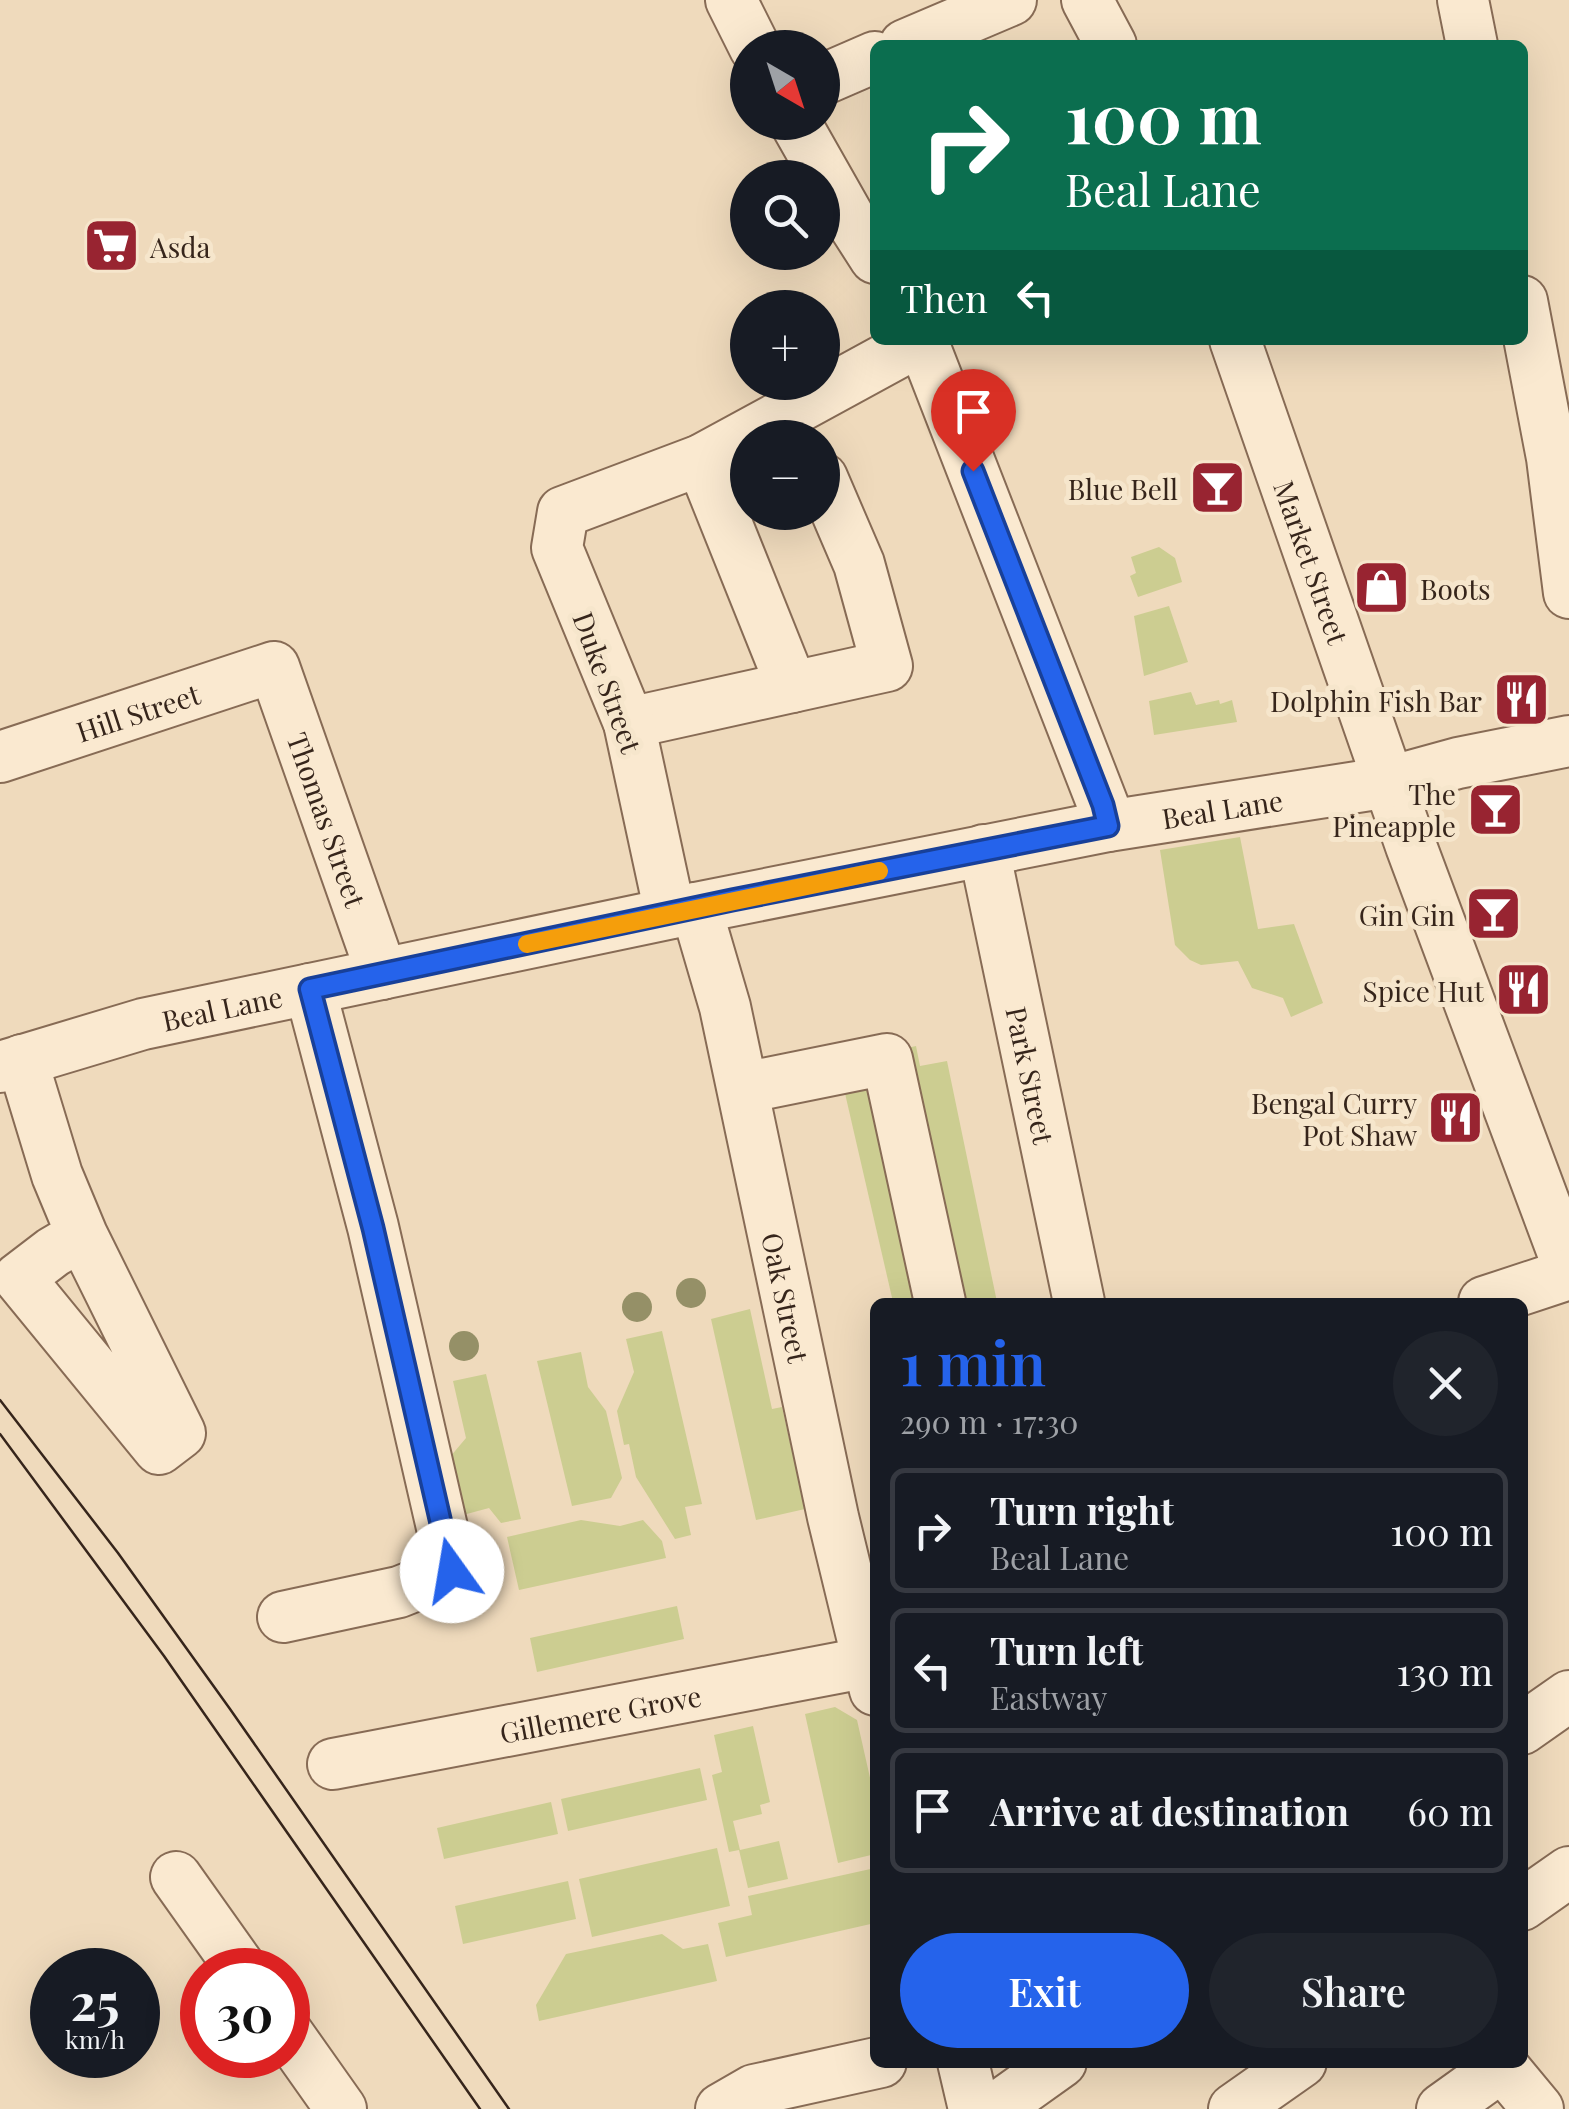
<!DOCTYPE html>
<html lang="en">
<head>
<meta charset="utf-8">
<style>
	:root { --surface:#171b24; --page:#20242c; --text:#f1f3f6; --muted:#9ea1a6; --line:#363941; --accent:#2563eb }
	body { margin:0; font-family:"Playfair Display",serif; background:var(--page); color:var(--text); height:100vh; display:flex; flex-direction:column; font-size:38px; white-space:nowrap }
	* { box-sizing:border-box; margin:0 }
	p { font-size:32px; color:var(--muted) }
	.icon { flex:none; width:55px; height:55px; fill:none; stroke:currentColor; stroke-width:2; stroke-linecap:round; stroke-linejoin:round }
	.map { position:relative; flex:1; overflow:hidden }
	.side { position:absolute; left:870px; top:1298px; width:658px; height:770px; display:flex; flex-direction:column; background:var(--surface); border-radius:15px; box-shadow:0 10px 40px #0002 }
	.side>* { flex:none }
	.guide { position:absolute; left:870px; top:40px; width:658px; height:305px; border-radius:15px; box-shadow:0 10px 40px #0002; background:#0b6e4f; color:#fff; overflow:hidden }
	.needle { width:65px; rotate:141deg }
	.tools { position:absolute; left:730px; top:30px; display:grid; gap:20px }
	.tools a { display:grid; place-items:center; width:110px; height:110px; border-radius:50%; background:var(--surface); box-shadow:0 10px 40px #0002; font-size:50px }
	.speed { position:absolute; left:30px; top:1948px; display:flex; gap:20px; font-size:50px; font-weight:700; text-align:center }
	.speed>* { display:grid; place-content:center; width:130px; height:130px; border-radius:50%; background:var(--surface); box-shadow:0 10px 40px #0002; line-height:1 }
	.speed small { font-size:25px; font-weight:400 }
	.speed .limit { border:15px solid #d22; background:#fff; color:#111 }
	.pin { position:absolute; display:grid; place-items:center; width:85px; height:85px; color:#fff; margin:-102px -42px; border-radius:50% 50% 50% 0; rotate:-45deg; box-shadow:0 0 10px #0007 }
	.pin .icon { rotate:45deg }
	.me { position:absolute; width:110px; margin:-55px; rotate:347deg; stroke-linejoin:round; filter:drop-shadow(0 0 8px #0008) }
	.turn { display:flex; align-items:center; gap:35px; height:210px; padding:0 30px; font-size:45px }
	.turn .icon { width:130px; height:130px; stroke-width:2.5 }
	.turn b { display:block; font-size:70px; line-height:85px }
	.then { display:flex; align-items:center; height:95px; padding:0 30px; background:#0003; gap:20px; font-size:38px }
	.round { display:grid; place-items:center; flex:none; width:105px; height:105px; border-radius:52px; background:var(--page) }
	.overview { display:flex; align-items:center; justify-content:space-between; height:170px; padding:0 30px }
	h1 { font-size:60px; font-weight:600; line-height:75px; color:var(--accent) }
	.button { display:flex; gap:20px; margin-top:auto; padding:20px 30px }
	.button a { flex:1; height:115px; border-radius:60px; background:var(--accent); color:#fff; font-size:40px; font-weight:600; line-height:115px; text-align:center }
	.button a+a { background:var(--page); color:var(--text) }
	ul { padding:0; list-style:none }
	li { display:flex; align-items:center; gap:30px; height:125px; margin:0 20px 15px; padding:0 10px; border:5px solid var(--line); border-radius:15px }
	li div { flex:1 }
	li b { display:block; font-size:38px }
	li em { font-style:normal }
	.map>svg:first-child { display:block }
	.green { fill:#cccd91 }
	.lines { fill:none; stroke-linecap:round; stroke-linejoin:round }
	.minor-casing { stroke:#876b55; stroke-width:54 }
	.minor { stroke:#fae9d0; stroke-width:50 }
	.tram { stroke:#36251b; stroke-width:2.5 }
	.tree { fill:#959067 }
	.route-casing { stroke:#184099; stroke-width:25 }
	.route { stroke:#2563eb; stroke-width:18 }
	.slow { stroke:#f59e0b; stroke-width:18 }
	.labels { text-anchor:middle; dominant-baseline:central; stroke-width:10; stroke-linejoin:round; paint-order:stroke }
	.poi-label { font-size:28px; fill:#36251b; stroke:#f6e6cc; text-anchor:end }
	.street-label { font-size:28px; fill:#36251b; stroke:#f6e6cc }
</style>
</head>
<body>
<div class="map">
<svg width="1569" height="2109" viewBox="0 0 1569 2109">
	<rect width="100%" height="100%" fill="#efdabc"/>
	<g class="green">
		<path d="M 1159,547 L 1175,558 L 1182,582 L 1138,597 L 1130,576 L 1136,573 L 1131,557 Z"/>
		<path d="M 1169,606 L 1188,662 L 1144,676 L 1134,616 Z"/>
		<path d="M 1191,692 L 1196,705 L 1219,700 L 1220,704 L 1232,700 L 1237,722 L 1154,735 L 1149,701 Z"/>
		<path d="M 1240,837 L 1258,929 L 1294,924 L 1323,1003 L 1291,1017 L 1283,998 L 1252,988 L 1238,961 L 1201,965 L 1190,960 L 1175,945 L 1160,850 Z"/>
		<path d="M 916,1046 L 920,1066 L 947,1061 L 997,1302 L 953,1302 L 898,1050 Z"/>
		<path d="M 876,1068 L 930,1302 L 893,1302 L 841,1076 Z"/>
		<path d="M 750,1309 L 772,1409 L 782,1407 L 805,1509 L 756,1520 L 711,1319 Z"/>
		<path d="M 662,1331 L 702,1504 L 685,1507 L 691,1535 L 675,1539 L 636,1477 L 629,1444 L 624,1445 L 617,1411 L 634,1372 L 626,1339 Z"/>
		<path d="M 581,1352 L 588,1387 L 606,1411 L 622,1478 L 611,1498 L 572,1506 L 537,1361 Z"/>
		<path d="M 486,1374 L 521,1519 L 501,1523 L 489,1508 L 463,1515 L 450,1457 L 466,1438 L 453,1381 Z"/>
		<path d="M 581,1520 L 620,1526 L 643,1520 L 662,1541 L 666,1558 L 519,1590 L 507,1537 Z"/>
		<path d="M 677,1606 L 684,1639 L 537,1672 L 530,1638 Z"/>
		<path d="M 835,1707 L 857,1720 L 875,1800 L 875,1845 L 870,1849 L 871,1855 L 838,1863 L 805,1714 Z"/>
		<path d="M 753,1726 L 770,1802 L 760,1805 L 762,1814 L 733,1821 L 740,1850 L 779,1841 L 788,1879 L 748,1888 L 739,1850 L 729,1852 L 712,1775 L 722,1772 L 714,1735 Z"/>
		<path d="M 700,1768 L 707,1800 L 568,1831 L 561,1799 Z"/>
		<path d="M 551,1802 L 558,1834 L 444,1859 L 437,1828 Z"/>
		<path d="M 717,1848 L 730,1906 L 592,1937 L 579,1879 Z"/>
		<path d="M 875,1868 L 875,1923 L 726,1957 L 718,1923 L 752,1915 L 748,1896 Z"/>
		<path d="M 568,1881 L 576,1919 L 463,1944 L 455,1906 Z"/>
		<path d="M 662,1934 L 683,1949 L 708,1944 L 717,1981 L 539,2021 L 536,2005 L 566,1954 Z"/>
	</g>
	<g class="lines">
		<defs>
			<g id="minor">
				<path d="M 731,0 L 755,48"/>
				<path d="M 1087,0 L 1111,45"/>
				<path d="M 1463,0 L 1472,45"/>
				<path d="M 905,45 L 1011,0"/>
				<path d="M 822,80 L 875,57"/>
				<path d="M 795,122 L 850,219 L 875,258"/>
				<path d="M 1522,301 L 1552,458 L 1569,593"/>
				<path d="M 922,340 L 1103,805 L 1108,826"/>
				<path id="s1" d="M 1235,340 L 1411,846 L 1569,1269"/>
				<path d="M 701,460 L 792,687"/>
				<path d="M 629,723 L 887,666 L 859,564 L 822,478"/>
				<path id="s2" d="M 0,757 L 274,667 L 382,974"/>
				<path id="s3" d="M 984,850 L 1079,1302"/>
				<path id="s4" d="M 696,908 L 725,1007 L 833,1517 L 875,1690"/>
				<path d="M 670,913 L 629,723 L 557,548 L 563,512 L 701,460 L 921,340"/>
				<path d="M 22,1060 L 57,1175 L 82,1235 L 180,1433 L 159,1449 L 19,1278 L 53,1252 L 82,1235"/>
				<path id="s5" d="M 0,1067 L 143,1024 L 696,908 L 1108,826 L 1389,782 L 1458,763 L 1569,741"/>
				<path d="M 743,1088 L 887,1059 L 940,1302"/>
				<path d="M 1484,1302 L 1569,1274"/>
				<path d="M 283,1617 L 399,1592 L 452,1571 L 373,1227 L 310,989"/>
				<path d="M 1522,1729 L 1569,1696"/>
				<path id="s6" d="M 333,1764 L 869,1662"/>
				<path d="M 176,1877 L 242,1970"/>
				<path d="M 1522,1905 L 1569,1872"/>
				<path d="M 288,2034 L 341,2109"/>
				<path d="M 963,2062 L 974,2109"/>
				<path d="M 1499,2062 L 1538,2109"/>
				<path d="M 721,2109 L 754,2090 L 881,2062"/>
				<path d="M 995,2109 L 1061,2062"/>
				<path d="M 1234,2109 L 1301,2062"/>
				<path d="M 1442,2109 L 1502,2066"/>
			</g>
		</defs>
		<use href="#minor" class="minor-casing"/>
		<use href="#minor" class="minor"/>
		<g class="tram">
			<path d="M 0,1400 L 118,1553 L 230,1709 L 509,2109"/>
			<path d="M 0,1434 L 164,1656 L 480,2109"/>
		</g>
	</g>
	<g class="tree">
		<circle cx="691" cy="1293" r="15"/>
		<circle cx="637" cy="1307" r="15"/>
		<circle cx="464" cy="1346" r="15"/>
	</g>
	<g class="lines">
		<defs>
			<path id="route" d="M 452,1571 L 373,1228 L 310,989 L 732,900 L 1108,826 L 1103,805 L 973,471"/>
		</defs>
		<use href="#route" class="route-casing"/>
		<use href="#route" class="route"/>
		<path class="slow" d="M 527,944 L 879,871"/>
	</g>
	<defs>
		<symbol id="supermarket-square" viewBox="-11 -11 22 22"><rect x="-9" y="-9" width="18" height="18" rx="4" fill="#982431" stroke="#f6e6cc"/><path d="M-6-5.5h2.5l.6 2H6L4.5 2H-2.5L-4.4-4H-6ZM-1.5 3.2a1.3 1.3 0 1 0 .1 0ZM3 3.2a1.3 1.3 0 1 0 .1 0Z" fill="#fff"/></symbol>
		<symbol id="bar-square" viewBox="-11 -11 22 22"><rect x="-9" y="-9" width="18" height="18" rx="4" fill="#982431" stroke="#f6e6cc"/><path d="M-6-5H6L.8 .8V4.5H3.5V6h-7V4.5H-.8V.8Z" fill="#fff"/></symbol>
		<symbol id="shop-square" viewBox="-11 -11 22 22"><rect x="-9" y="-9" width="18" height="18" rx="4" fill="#982431" stroke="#f6e6cc"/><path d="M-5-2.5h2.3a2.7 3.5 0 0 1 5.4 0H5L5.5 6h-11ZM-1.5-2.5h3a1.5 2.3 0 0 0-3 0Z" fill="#fff"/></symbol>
		<symbol id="restaurant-square" viewBox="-11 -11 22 22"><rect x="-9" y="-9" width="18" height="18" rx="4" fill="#982431" stroke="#f6e6cc"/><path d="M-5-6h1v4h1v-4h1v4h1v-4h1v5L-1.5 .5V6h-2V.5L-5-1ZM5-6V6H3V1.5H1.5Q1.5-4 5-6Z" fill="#fff"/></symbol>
	</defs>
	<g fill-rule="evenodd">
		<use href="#supermarket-square" x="80" y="214" width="63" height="63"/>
		<use href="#bar-square" x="1186" y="456" width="63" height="63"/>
		<use href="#shop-square" x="1350" y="556" width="63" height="63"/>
		<use href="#restaurant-square" x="1490" y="668" width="63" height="63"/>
		<use href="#bar-square" x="1464" y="778" width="63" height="63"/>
		<use href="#bar-square" x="1462" y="882" width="63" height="63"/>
		<use href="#restaurant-square" x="1492" y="958" width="63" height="63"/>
		<use href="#restaurant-square" x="1424" y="1086" width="63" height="63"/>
	</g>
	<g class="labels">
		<g class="poi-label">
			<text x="150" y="246" text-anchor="start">Asda</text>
			<text x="1178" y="488">Blue Bell</text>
			<text x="1420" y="588" text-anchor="start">Boots</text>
			<text x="1482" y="700">Dolphin Fish Bar</text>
			<text x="1456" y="793">The<tspan x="1456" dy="32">Pineapple</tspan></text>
			<text x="1455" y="914">Gin Gin</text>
			<text x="1484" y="990">Spice Hut</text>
			<text x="1417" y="1102">Bengal Curry<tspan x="1417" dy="32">Pot Shaw</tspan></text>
		</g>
		<g class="street-label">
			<text stroke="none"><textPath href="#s1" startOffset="235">Market Street</textPath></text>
			<text transform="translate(608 682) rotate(70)">Duke Street</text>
			<text stroke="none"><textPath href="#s2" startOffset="145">Hill Street</textPath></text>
			<text stroke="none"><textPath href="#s5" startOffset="1250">Beal Lane</textPath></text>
			<text stroke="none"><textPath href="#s2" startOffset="450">Thomas Street</textPath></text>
			<text stroke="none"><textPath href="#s5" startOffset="230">Beal Lane</textPath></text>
			<text stroke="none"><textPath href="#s3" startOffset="230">Park Street</textPath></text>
			<text stroke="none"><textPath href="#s4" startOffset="400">Oak Street</textPath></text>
			<text stroke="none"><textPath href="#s6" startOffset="272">Gillemere Grove</textPath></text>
		</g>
	</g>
</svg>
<div class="tools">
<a><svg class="needle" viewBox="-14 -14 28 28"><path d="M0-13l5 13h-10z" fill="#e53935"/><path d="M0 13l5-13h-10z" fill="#9ea1a6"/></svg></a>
<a><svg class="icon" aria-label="search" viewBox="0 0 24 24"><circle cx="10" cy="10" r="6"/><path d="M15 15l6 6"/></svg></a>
<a>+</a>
<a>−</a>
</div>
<div class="speed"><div>25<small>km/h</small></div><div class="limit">30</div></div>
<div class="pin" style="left:973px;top:471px;background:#d93025"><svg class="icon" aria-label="arrive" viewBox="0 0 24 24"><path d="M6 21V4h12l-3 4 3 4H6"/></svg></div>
<svg class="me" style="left:452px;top:1571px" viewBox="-20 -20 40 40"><circle r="19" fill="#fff"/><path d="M0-13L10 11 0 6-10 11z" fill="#2563eb"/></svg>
<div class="guide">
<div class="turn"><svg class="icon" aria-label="right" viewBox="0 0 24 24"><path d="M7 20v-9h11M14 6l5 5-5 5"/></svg><div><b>100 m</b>Beal Lane</div></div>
<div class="then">Then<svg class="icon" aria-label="left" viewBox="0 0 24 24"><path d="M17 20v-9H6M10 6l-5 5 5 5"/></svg></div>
</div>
<section class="side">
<div class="overview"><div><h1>1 min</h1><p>290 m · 17:30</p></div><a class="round"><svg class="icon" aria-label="close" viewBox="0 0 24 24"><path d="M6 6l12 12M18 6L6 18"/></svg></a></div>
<ul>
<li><svg class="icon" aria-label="right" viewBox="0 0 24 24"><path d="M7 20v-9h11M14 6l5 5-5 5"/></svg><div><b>Turn right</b><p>Beal Lane</p></div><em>100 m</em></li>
<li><svg class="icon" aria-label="left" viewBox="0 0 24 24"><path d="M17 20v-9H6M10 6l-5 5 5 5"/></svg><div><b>Turn left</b><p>Eastway</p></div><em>130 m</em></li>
<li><svg class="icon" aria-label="arrive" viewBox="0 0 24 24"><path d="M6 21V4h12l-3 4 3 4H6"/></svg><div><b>Arrive at destination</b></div><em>60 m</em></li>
</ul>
<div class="button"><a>Exit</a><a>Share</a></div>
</section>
</div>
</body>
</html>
